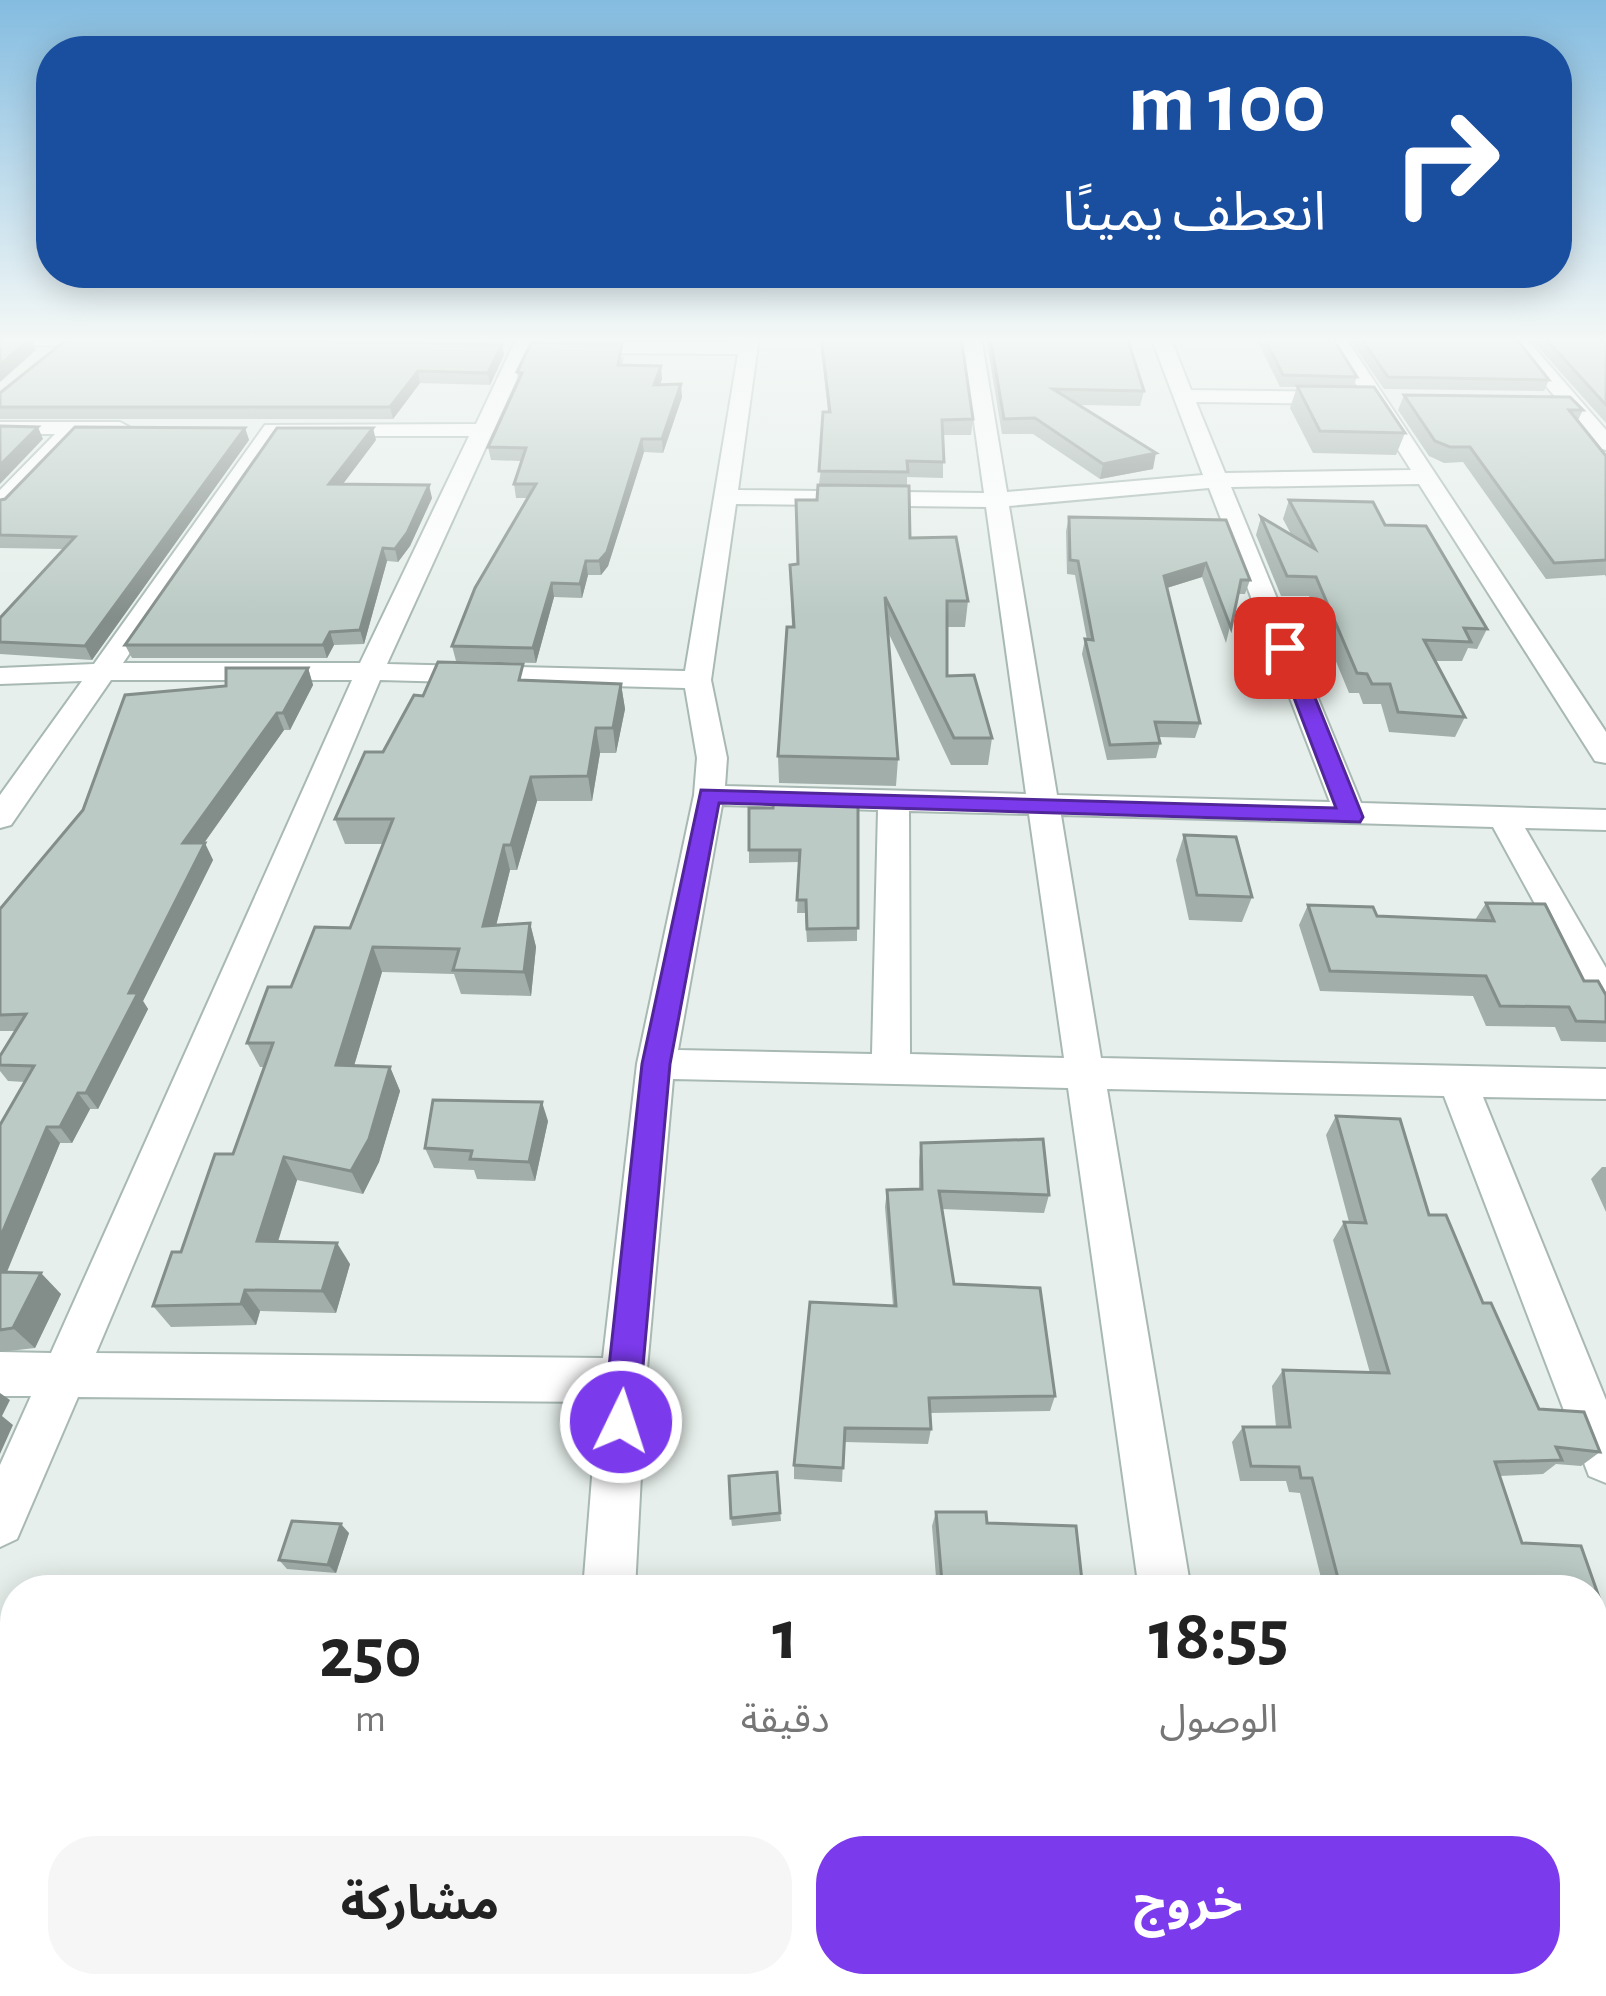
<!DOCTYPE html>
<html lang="ar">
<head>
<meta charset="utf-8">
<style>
	:root { --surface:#fff; --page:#f6f6f6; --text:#222; --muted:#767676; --accent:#7c3aed }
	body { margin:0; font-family:"Alegreya Sans","Noto Sans Arabic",sans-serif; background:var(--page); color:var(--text); direction:rtl; height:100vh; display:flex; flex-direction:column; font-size:45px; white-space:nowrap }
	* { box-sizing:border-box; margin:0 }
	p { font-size:39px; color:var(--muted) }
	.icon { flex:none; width:66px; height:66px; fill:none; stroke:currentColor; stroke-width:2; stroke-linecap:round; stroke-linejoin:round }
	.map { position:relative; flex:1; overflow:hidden; direction:ltr }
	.panel { position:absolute; left:0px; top:1575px; width:1608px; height:423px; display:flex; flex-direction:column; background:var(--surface); border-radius:48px 48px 0 0; box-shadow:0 6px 30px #0003; direction:rtl }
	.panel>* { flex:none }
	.banner { position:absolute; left:36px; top:36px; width:1536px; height:252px; border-radius:48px; box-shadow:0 6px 30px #0003; direction:rtl; background:#1a4fa0; color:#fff; overflow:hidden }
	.pin { position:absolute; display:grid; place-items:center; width:102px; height:102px; color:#fff; margin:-51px; border-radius:24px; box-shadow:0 6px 18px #0006 }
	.me { position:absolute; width:132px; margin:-66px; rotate:4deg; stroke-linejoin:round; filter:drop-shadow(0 0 9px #0008) }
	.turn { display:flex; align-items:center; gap:42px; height:252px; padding:0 48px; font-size:54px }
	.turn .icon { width:156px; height:156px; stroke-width:2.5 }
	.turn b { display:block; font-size:84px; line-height:102px }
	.eta { display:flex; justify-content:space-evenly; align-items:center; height:204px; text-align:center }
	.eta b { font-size:72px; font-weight:700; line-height:84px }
	.cta { display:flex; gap:24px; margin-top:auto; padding:24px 48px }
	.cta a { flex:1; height:138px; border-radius:48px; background:var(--accent); color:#fff; font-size:48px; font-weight:700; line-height:138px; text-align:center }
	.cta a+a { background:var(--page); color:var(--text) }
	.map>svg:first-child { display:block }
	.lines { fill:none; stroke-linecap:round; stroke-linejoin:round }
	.minor-casing { stroke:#a8b8b2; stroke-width:4 }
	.minor { fill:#fff; fill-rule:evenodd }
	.wall { fill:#a1aea9 }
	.shaded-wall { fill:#838d89 }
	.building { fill:#bbcac4; stroke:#838d89; stroke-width:3 }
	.route { fill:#7c3aed; stroke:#51269a; stroke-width:3 }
</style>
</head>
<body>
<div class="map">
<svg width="1606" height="1996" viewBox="0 0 1606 1996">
	<rect width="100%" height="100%" fill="#e6efeb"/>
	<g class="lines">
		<defs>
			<g id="minor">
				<path d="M 0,337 L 374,337 L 384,343 L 374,349 L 0,345 Z"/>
				<path d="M 517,337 L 536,337 L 387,664 L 685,671 L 738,354 L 573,353 L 566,351 L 566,343 L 740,342 L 740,337 L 759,337 L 738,490 L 984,493 L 962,337 L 981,337 L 1007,492 L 1203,475 L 1151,337 L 1170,337 L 1191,390 L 1343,392 L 1353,398 L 1343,404 L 1196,402 L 1225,473 L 1411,470 L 1326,337 L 1345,337 L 1606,732 L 1606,763 L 1595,761 L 1419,484 L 1231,487 L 1361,803 L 1606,810 L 1606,830 L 1525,828 L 1606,968 L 1606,1014 L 1593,1010 L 1493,827 L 1061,815 L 1101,1058 L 1606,1069 L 1606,1099 L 1483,1097 L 1606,1400 L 1606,1483 L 1589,1476 L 1444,1096 L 1107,1089 L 1191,1590 L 1139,1590 L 1068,1088 L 673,1079 L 646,1380 L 635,1590 L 583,1590 L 598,1402 L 78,1397 L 17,1539 L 0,1547 L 0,1465 L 31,1396 L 0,1396 L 0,1352 L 51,1353 L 352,680 L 111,680 L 11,825 L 0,828 L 0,795 L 82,681 L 0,684 L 0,668 L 94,664 L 265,425 L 476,424 ZM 279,436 L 469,436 L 360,663 L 123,663 ZM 1209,488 L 1330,802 L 1057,795 L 1009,506 ZM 736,504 L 986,507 L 1026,794 L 725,786 L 727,758 L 711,680 ZM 380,680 L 685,688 L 697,758 L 694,795 L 637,1064 L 603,1358 L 96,1353 ZM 722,805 L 878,810 L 872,1054 L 678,1050 ZM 909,811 L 1029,814 L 1064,1058 L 910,1054 Z"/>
				<path d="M 1505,337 L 1525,337 L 1606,430 L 1606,450 L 1598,448 Z"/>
				<path d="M 0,422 L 120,422 L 131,428 L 120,434 L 79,434 L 8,508 L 0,510 L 0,490 L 55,434 L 0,434 Z"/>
				<path d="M 526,1983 L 588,1983 L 584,1996 L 522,1996 Z"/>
				<path d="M 1192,1983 L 1254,1983 L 1255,1996 L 1193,1996 Z"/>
			</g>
		</defs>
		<use href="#minor" class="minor-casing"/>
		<use href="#minor" class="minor"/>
	</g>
	<g class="wall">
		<path d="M 820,337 L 961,337 L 973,419 L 971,435 L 943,435 L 943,478 L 907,477 L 907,486 L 910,538 L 968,601 L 965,627 L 947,627 L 947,676 L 992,738 L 988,765 L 951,765 L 888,632 L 898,759 L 896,786 L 779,783 L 778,756 L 792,627 L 790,565 L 797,564 L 817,500 L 828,412 Z"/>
		<path d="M 986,337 L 1127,337 L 1144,391 L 1140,406 L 1078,405 L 1153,469 L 1100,479 L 1033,434 L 1002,434 Z"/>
		<path d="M 1224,337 L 1332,337 L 1357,377 L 1353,387 L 1405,433 L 1396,455 L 1313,453 L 1290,408 L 1297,387 L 1280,387 L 1256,338 Z"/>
		<path d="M 1348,337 L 1515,337 L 1549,380 L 1544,391 L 1384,389 Z"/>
		<path d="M 1529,337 L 1606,337 L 1606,423 Z"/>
		<path d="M 502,344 L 504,355 L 490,385 L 420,383 L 393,419 L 0,419 L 0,393 Z"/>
		<path d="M 624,357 L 622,365 L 662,379 L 660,385 L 682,397 L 663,453 L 644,452 L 608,566 L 601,575 L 588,575 L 582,598 L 554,597 L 536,663 L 456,661 L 452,646 L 528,498 L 516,498 L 514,484 L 521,461 L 491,460 L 488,447 L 518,381 L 517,372 Z"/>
		<path d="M 1404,395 L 1583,410 L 1578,420 L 1606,456 L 1606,577 L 1605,575 L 1546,579 L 1463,462 L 1444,463 L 1429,456 L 1398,410 Z"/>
		<path d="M 245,428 L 249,440 L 92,660 L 0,654 L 0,618 L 64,549 L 0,548 L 0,500 Z"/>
		<path d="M 376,440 L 343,484 L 432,498 L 410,546 L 398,562 L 387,561 L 364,644 L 334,645 L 327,658 L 132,658 L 125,645 Z"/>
		<path d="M 1289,500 L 1385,525 L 1487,629 L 1477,649 L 1468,648 L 1462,661 L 1435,661 L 1465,717 L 1455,737 L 1389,732 L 1381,704 L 1363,704 L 1359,693 L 1349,693 L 1309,596 L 1281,596 L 1256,535 L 1261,517 L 1291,534 L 1283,519 Z"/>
		<path d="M 1069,517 L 1226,520 L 1250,580 L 1245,594 L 1238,594 L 1226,643 L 1202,577 L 1167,588 L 1200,723 L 1195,738 L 1159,737 L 1160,743 L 1156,758 L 1107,760 L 1082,654 L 1085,639 L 1087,640 L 1075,575 L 1067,574 L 1066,531 Z"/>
		<path d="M 308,668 L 313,685 L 290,730 L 284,730 L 204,843 L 213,860 L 143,1001 L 148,1009 L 98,1109 L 90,1109 L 72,1143 L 60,1143 L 7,1272 L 61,1294 L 35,1348 L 0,1352 L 0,1125 L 25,1082 L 8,1081 L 0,1071 L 0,1056 L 15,1031 L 0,1031 L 0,909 L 226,686 Z"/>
		<path d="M 527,680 L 621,684 L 625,709 L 616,753 L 600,753 L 592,801 L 537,801 L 517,870 L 510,870 L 496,925 L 530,923 L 536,947 L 531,996 L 461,994 L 454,974 L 382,972 L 354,1066 L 390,1067 L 400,1091 L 379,1162 L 363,1194 L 297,1180 L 278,1242 L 350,1264 L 336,1313 L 260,1311 L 256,1325 L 171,1327 L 153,1306 L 233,1154 L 264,1067 L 260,1067 L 247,1043 L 291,987 L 350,928 L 383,844 L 345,844 L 335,819 L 423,696 Z"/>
		<path d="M 858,801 L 857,941 L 807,942 L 805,913 L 797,913 L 799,862 L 749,863 L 749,850 L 773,808 Z"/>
		<path d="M 1184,835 L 1252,897 L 1242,922 L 1189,920 L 1176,860 Z"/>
		<path d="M 1486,903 L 1584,981 L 1606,995 L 1606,1042 L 1561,1041 L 1555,1027 L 1486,1026 L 1473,996 L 1320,991 L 1299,925 L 1308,905 L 1377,916 L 1475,920 Z"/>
		<path d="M 1336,1116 L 1400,1119 L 1429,1215 L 1446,1215 L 1483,1303 L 1491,1303 L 1539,1409 L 1584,1412 L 1600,1452 L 1581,1466 L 1556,1464 L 1543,1474 L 1500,1476 L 1522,1543 L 1581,1546 L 1606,1617 L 1606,1966 L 1593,1965 L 1593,1590 L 1324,1590 L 1300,1493 L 1289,1492 L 1286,1481 L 1240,1481 L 1232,1442 L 1243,1427 L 1276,1427 L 1272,1386 L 1283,1370 L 1370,1373 L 1333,1240 L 1344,1222 L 1349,1222 L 1326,1135 Z"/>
		<path d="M 548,1121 L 535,1181 L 477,1179 L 474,1170 L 434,1168 L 425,1148 Z"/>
		<path d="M 921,1143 L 1049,1195 L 1044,1213 L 941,1209 L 954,1284 L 1055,1396 L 1050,1411 L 930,1413 L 931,1429 L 928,1444 L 844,1442 L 842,1482 L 794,1479 L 794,1465 L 893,1306 L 885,1207 L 887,1190 L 919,1189 L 919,1161 Z"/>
		<path d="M 1602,1167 L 1606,1167 L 1606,1212 L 1591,1179 Z"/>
		<path d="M 777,1472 L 781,1521 L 732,1526 L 731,1518 Z"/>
		<path d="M 936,1512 L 987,1523 L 1083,1590 L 937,1590 L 932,1526 Z"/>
		<path d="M 349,1533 L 336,1573 L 287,1569 L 279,1560 Z"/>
		<path d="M 1368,1983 L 1504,1983 L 1507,1996 L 1371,1996 Z"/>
	</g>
	<g class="shaded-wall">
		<path d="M 31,338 L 36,350 L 0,382 L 0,365 Z"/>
		<path d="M 502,344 L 504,355 L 490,385 L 488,373 Z"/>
		<path d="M 661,366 L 662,379 L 655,398 L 654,385 Z"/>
		<path d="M 418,371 L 420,383 L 393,419 L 390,407 Z"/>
		<path d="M 681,384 L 682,397 L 663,453 L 662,439 Z"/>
		<path d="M 38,427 L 43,439 L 0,484 L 0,465 Z"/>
		<path d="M 245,428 L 249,440 L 92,660 L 85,646 Z"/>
		<path d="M 373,428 L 376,440 L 333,497 L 329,484 Z"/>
		<path d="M 642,439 L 644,452 L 608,566 L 601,575 L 599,561 Z"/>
		<path d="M 1156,453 L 1153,469 L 1100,479 L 1103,464 Z"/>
		<path d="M 429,485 L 432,498 L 410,546 L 398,562 L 395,549 Z"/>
		<path d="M 383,548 L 387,561 L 364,644 L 360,630 Z"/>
		<path d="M 586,561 L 588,575 L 582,598 L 580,584 Z"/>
		<path d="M 1206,563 L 1202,577 L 1160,590 L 1164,576 Z"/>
		<path d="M 552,583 L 554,597 L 536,663 L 533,648 Z"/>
		<path d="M 330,632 L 334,645 L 327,658 L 323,645 Z"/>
		<path d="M 308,668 L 313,685 L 290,730 L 283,713 Z"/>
		<path d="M 621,684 L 625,709 L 616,753 L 613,728 Z"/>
		<path d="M 277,713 L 284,730 L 192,860 L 183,843 Z"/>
		<path d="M 596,728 L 600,753 L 592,801 L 588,776 Z"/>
		<path d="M 531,777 L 537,801 L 517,870 L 511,845 Z"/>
		<path d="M 205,843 L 213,860 L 143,1001 L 148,1009 L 98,1109 L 86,1093 L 129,993 Z"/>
		<path d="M 504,845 L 510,870 L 490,950 L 483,926 Z"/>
		<path d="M 530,923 L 536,947 L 531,996 L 524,972 Z"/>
		<path d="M 373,947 L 382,972 L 347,1089 L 336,1065 Z"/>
		<path d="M 390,1067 L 400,1091 L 379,1162 L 363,1194 L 351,1171 Z"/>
		<path d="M 78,1093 L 90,1109 L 72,1143 L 60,1127 Z"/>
		<path d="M 542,1102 L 548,1121 L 535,1181 L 529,1162 Z"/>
		<path d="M 47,1127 L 60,1143 L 3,1281 L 0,1278 L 0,1238 Z"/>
		<path d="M 284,1157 L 297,1180 L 271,1263 L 257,1241 Z"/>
		<path d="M 337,1243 L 350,1264 L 336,1313 L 322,1291 Z"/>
		<path d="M 41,1273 L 61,1294 L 35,1348 L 13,1328 Z"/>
		<path d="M 245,1290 L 260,1311 L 256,1325 L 241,1304 Z"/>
		<path d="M 0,1393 L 10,1400 L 2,1416 L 13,1425 L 0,1454 Z"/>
		<path d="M 341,1524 L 349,1533 L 336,1573 L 328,1565 Z"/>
		<path d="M 70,1983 L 95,1983 L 91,1996 L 65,1996 Z"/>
	</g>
	<g class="building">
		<path d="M 821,337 L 961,337 L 973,419 L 942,420 L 944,462 L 907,461 L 908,472 L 819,471 L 823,412 L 830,412 Z"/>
		<path d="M 990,337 L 1127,337 L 1144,391 L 1053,389 L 1156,453 L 1103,464 L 1035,418 L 1004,419 Z"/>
		<path d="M 1264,337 L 1332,337 L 1357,377 L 1283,375 Z"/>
		<path d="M 1360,337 L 1515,337 L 1549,380 L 1388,377 Z"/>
		<path d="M 1544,337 L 1606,337 L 1606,405 Z"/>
		<path d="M 0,338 L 31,338 L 0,365 Z"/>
		<path d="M 67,339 L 502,344 L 488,373 L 418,371 L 390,407 L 0,407 L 0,393 Z"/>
		<path d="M 531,343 L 622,344 L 618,365 L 661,366 L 654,385 L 681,384 L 662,439 L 642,439 L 607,552 L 599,561 L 586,561 L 580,584 L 552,583 L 533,648 L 452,646 L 475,588 L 536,484 L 514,484 L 526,448 L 488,447 L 522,373 L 517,372 Z"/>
		<path d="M 1297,386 L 1374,387 L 1405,433 L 1320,431 Z"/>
		<path d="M 1404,395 L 1570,397 L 1583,410 L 1569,410 L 1606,456 L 1606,560 L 1554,563 L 1470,447 L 1450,447 L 1435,441 Z"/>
		<path d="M 0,426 L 38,427 L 0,465 Z"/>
		<path d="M 75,427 L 245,428 L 85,646 L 0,642 L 0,618 L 75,537 L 0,535 L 0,500 L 5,499 Z"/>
		<path d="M 277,428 L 373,428 L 329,484 L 429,485 L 407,533 L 395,549 L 383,548 L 360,630 L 330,632 L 323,645 L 125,645 Z"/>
		<path d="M 818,485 L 909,486 L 910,538 L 956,537 L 968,601 L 947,601 L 947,676 L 974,675 L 992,738 L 954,738 L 885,597 L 898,759 L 778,756 L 787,627 L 794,627 L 790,565 L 798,564 L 796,500 L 817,500 Z"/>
		<path d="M 1289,500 L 1373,502 L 1385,525 L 1426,526 L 1487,629 L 1464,628 L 1471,642 L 1424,640 L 1465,717 L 1398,712 L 1390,684 L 1372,684 L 1367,674 L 1357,673 L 1316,577 L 1287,576 L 1261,517 L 1315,549 Z"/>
		<path d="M 1069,517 L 1226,520 L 1250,580 L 1241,580 L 1231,628 L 1206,563 L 1164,576 L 1200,723 L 1155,722 L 1160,743 L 1110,745 L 1085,639 L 1093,640 L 1078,561 L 1070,560 Z"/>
		<path d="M 438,662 L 523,664 L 519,680 L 621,684 L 613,728 L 596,728 L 588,776 L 531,777 L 511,845 L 504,845 L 483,926 L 530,923 L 524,972 L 453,970 L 459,949 L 373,947 L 336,1065 L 390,1067 L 369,1139 L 351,1171 L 284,1157 L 257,1241 L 337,1243 L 322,1291 L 245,1290 L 241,1304 L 153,1306 L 172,1252 L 181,1252 L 215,1154 L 233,1154 L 273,1043 L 247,1043 L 268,987 L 291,987 L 315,927 L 350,928 L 393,819 L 335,819 L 365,752 L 383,752 L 414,695 L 423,696 Z"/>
		<path d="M 226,668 L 308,668 L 283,713 L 277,713 L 183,843 L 205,843 L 129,993 L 138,993 L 86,1093 L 78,1093 L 60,1127 L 47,1127 L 0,1238 L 0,1125 L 34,1066 L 0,1065 L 0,1056 L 26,1014 L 0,1015 L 0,909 L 83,810 L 125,695 L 226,686 Z"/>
		<path d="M 774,798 L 858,801 L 858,928 L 807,929 L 806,900 L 797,900 L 800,850 L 749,850 L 749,808 L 773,808 Z"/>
		<path d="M 1184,835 L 1236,837 L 1252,897 L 1197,895 Z"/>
		<path d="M 1486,903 L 1545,904 L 1584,981 L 1598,981 L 1606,995 L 1606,1022 L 1576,1021 L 1569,1007 L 1500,1006 L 1486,976 L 1330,971 L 1308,905 L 1373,907 L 1377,916 L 1494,921 Z"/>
		<path d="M 433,1100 L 542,1102 L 529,1162 L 470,1159 L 472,1151 L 425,1148 Z"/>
		<path d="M 1336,1116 L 1400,1119 L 1429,1215 L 1446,1215 L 1483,1303 L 1491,1303 L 1539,1409 L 1584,1412 L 1600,1452 L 1556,1447 L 1562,1460 L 1495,1462 L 1522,1543 L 1581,1546 L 1606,1617 L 1606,1925 L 1593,1887 L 1593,1590 L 1341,1590 L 1312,1478 L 1301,1478 L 1299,1467 L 1251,1466 L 1243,1427 L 1290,1427 L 1283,1370 L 1389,1373 L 1344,1222 L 1366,1223 Z"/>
		<path d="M 1043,1139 L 1049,1195 L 939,1191 L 954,1284 L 1040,1288 L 1055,1396 L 929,1398 L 931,1429 L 845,1428 L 843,1468 L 794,1465 L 810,1302 L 896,1306 L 887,1190 L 922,1189 L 921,1143 Z"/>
		<path d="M 0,1272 L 41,1273 L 13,1328 L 0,1330 Z"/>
		<path d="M 777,1472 L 780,1513 L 731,1518 L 729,1476 Z"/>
		<path d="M 936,1512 L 986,1512 L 987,1523 L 1076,1526 L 1083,1590 L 998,1590 L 998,1582 L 942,1582 Z"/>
		<path d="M 292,1521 L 341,1524 L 328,1565 L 279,1560 Z"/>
		<path d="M 0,1699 L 15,1700 L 15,1761 L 0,1759 L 0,1752 L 4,1743 L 0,1742 Z"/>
		<path d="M 15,1798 L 15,1875 L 0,1874 L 0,1836 Z"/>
		<path d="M 20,1983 L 70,1983 L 65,1996 L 0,1996 L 0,1992 L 17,1992 Z"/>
		<rect x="795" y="1983" width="87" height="13"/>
		<path d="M 1392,1983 L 1504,1983 L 1507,1996 L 1394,1996 Z"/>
	</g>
	<linearGradient id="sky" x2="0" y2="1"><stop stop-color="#84bce0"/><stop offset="0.55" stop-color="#f4f8f6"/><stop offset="1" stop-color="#f4f8f6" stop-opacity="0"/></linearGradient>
	<rect width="1606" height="617" fill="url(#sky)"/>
	<path class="route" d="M 1285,642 L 1295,648 L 1363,817 L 1360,822 L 719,803 L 670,1064 L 638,1422 L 633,1434 L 621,1439 L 608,1434 L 603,1422 L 642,1064 L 701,790 L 1336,808 L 1275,648 Z"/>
</svg>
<div class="pin" style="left:1285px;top:648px;background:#d93025"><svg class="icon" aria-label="arrive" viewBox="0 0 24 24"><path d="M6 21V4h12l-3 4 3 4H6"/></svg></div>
<svg class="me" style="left:621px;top:1422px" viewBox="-20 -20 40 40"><circle r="17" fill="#7c3aed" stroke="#fff" stroke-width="3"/><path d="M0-11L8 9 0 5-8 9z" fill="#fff"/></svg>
<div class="banner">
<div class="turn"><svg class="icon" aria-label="right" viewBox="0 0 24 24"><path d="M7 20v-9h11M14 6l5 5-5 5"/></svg><div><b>100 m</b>انعطف يمينًا</div></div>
</div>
<section class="panel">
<div class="eta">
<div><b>18:55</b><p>الوصول</p></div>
<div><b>1</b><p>دقيقة</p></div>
<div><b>250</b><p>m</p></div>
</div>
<div class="cta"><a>خروج</a><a>مشاركة</a></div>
</section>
</div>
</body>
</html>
